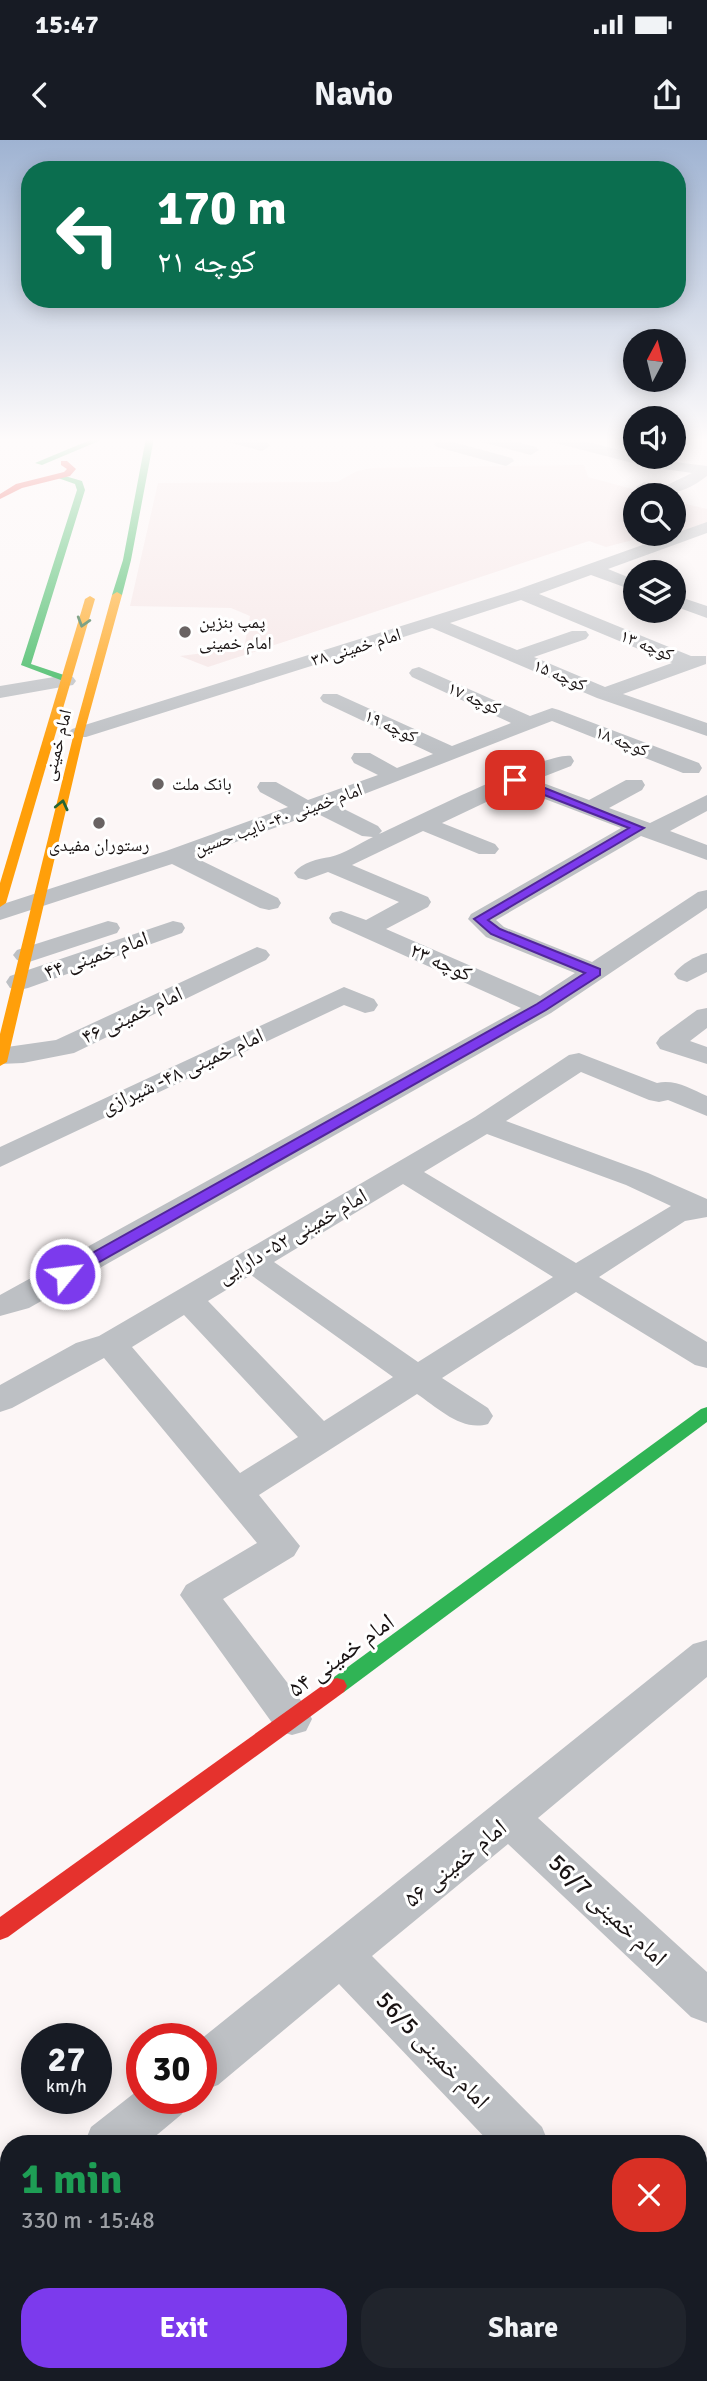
<!DOCTYPE html>
<html lang="en">
<head>
<meta charset="utf-8">
<style>
	:root { --surface:#171b24; --page:#20242c; --text:#f1f3f6; --muted:#9ea1a6; --accent:#7c3aed }
	body { margin:0; font-family:Signika,"Noto Naskh Arabic",sans-serif; background:var(--page); color:var(--text); height:100vh; display:flex; flex-direction:column; font-size:26px; white-space:nowrap }
	* { box-sizing:border-box; margin:0 }
	p { font-size:23px; color:var(--muted) }
	.icon { flex:none; width:38px; height:38px; fill:none; stroke:currentColor; stroke-width:2; stroke-linecap:round; stroke-linejoin:round }
	.map { position:relative; flex:1; overflow:hidden }
	.details { position:absolute; left:0px; top:1995px; width:707px; height:247px; display:flex; flex-direction:column; background:var(--surface); border-radius:28px 28px 0 0; box-shadow:0 4px 18px #0003 }
	.details>* { flex:none }
	.hud { position:absolute; left:21px; top:21px; width:665px; height:147px; border-radius:28px; box-shadow:0 4px 18px #0003; background:#0b6e4f; color:#fff; overflow:hidden }
	.needle { width:46px; rotate:7deg }
	.controls { position:absolute; left:623px; top:189px; display:grid; gap:14px }
	.controls a { display:grid; place-items:center; width:63px; height:63px; border-radius:50%; background:var(--surface); box-shadow:0 4px 18px #0003; font-size:35px }
	.speed { position:absolute; left:21px; top:1883px; display:flex; gap:14px; font-size:35px; font-weight:700; text-align:center }
	.speed>* { display:grid; place-content:center; width:91px; height:91px; border-radius:50%; background:var(--surface); box-shadow:0 4px 18px #0003; line-height:1 }
	.speed small { font-size:18px; font-weight:400 }
	.speed .limit { border:10px solid #d22; background:#fff; color:#111 }
	.pin { position:absolute; display:grid; place-items:center; width:60px; height:60px; color:#fff; margin:-30px; border-radius:14px; box-shadow:0 4px 10px #0006 }
	.me { position:absolute; width:77px; margin:-38px; rotate:61deg; stroke-linejoin:round; filter:drop-shadow(0 0 5px #0008) }
	.turn { display:flex; align-items:center; gap:24px; height:147px; padding:0 21px; font-size:32px }
	.turn .icon { width:91px; height:91px; stroke-width:2.5 }
	.turn b { display:block; font-size:49px; line-height:60px }
	.round { display:grid; place-items:center; flex:none; width:74px; height:74px; border-radius:28px; background:var(--page) }
	.head { display:flex; align-items:center; justify-content:space-between; height:119px; padding:0 21px }
	h1 { font-size:42px; font-weight:800; line-height:52px; color:#1e9e55 }
	.primary-button { display:flex; gap:14px; margin-top:auto; padding:14px 21px }
	.primary-button a { flex:1; height:80px; border-radius:28px; background:var(--accent); color:#fff; font-size:28px; font-weight:800; line-height:80px; text-align:center }
	.primary-button a+a { background:var(--page); color:var(--text) }
	.status { display:flex; justify-content:space-between; align-items:center; height:49px; padding:0 35px; background:var(--surface); direction:ltr }
	.status svg { height:19px; fill:currentColor }
	header { display:flex; justify-content:space-between; align-items:center; height:91px; padding:0 21px; background:var(--surface); font-size:32px; font-weight:800 }
	.map>svg:first-child { display:block }
	.built { fill:#f5e5e5 }
	.lines { fill:none; stroke-linecap:round; stroke-linejoin:round }
	.street { fill:#bdc0c4; fill-rule:evenodd }
	.fast { fill:#30b455; fill-rule:evenodd }
	.slow { fill:#ff9f0a; fill-rule:evenodd }
	.jam { fill:#e5322d; fill-rule:evenodd }
	.oneway { stroke:#256434 }
	.route { fill:#7c3aed; stroke:#51269a; stroke-width:2 }
	.poi-dot { fill:#696363; stroke:#fff; stroke-width:2.5 }
	.labels { text-anchor:middle; dominant-baseline:central; stroke-width:6; stroke-linejoin:round; paint-order:stroke }
	.far-poi-label { font-size:18px; fill:#1a1414; stroke:#fff; text-anchor:start }
	.far-street-label { font-size:18px; fill:#1a1414; stroke:#fff }
	.street-label { font-size:21px; fill:#1a1414; stroke:#fff }
	.near-street-label { font-size:24px; fill:#1a1414; stroke:#fff }
</style>
</head>
<body>
<div class="status"><b>15:47</b><svg viewBox="0 0 49 12"><path d="M0 12V9h3v3zM5 12V6h3v6zM10 12V3h3v9zM15 12V0h3v12zM26 1h20v11H26zM47 4h2v5h-2z"/></svg></div>
<header><svg class="icon" aria-label="back" viewBox="0 0 24 24"><path d="M15 5l-7 7 7 7"/></svg>Navio<svg class="icon" aria-label="share" viewBox="0 0 24 24"><path d="M12 15V3M7 8l5-5 5 5M5 13v7h14v-7"/></svg></header>
<div class="map">
<svg width="707" height="2241" viewBox="0 0 707 2241">
	<rect width="100%" height="100%" fill="#fcf6f6"/>
	<path class="built" d="M 584,325 L 588,337 L 654,355 L 635,355 L 635,394 L 674,394 L 674,361 L 707,369 L 707,385 L 665,401 L 648,396 L 606,407 L 589,401 L 208,527 L 180,516 L 244,508 L 250,476 L 231,468 L 130,466 L 158,343 L 337,342 L 357,331 L 373,328 Z"/>
	<g class="lines">
		<g class="street">
			<path d="M 221,298 L 248,298 L 267,303 L 270,306 L 262,311 L 224,301 Z"/>
			<path d="M 475,298 L 502,298 L 536,307 L 539,310 L 531,315 L 478,301 Z"/>
			<path d="M 545,298 L 572,298 L 635,314 L 635,317 L 707,326 L 707,336 C 686,352 669,358 638,350 L 636,347 L 644,342 L 663,347 L 692,333 L 644,326 L 548,301 Z"/>
			<path d="M 442,299 L 512,318 L 514,321 L 506,326 L 437,307 L 434,304 Z"/>
			<path d="M 707,382 L 707,393 L 608,429 L 635,440 L 635,451 L 591,435 L 539,454 L 691,516 L 706,516 L 706,524 L 623,554 L 707,583 L 707,596 L 597,558 L 432,488 L 86,597 L 72,597 L 68,593 L 72,589 L 516,450 ZM 521,460 L 672,523 L 605,547 L 534,517 L 586,499 L 589,495 L 586,491 L 572,491 L 517,510 L 450,483 Z"/>
			<path d="M 674,455 L 707,466 L 707,478 L 674,466 Z"/>
			<path d="M 419,527 L 530,576 L 552,568 L 559,570 L 699,623 L 702,628 L 699,633 L 683,633 L 552,581 L 336,665 L 378,686 L 382,691 L 379,694 C 410,680 547,611 571,616 L 574,621 L 571,626 L 535,640 L 589,660 L 626,640 L 642,640 L 645,645 L 642,650 L 609,668 L 650,683 L 707,655 L 707,671 L 670,691 L 707,705 L 707,720 L 641,696 L 496,780 L 504,787 L 592,822 L 698,752 L 707,750 L 707,768 L 551,873 L 29,1168 L 0,1176 L 0,1155 L 521,868 L 332,783 L 329,778 L 332,773 L 341,771 L 366,780 L 399,762 L 328,732 L 306,740 L 298,738 L 294,733 C 302,722 318,719 330,717 C 344,714 360,703 373,697 L 362,696 L 316,673 L 194,717 L 278,758 L 281,763 L 278,768 L 269,770 L 260,768 L 172,724 L 0,780 L 0,765 L 166,711 L 288,667 L 260,652 L 257,647 L 260,642 L 276,642 L 308,660 L 378,635 L 354,623 L 351,618 L 354,613 L 370,613 L 397,628 L 433,614 L 323,562 L 320,558 L 323,554 L 337,554 L 452,606 L 511,583 L 412,537 L 409,533 L 412,529 ZM 516,648 L 621,688 L 471,774 L 468,779 L 486,797 L 575,833 L 540,856 L 386,789 L 428,767 L 431,762 L 428,757 L 352,725 L 423,691 L 479,714 L 495,714 L 499,709 L 495,704 L 442,683 Z"/>
			<path d="M 66,535 L 73,537 L 76,541 L 73,545 L 0,558 L 0,546 Z"/>
			<path d="M 108,781 L 117,783 L 120,788 L 117,793 L 26,823 L 17,820 L 13,815 L 17,810 Z"/>
			<path d="M 173,781 L 182,783 L 185,788 L 182,793 L 28,848 L 19,850 L 10,848 L 6,842 L 10,836 Z"/>
			<path d="M 257,807 L 266,810 L 270,815 L 266,820 L 74,913 L 23,923 L 0,924 L 0,908 L 56,900 Z"/>
			<path d="M 707,813 L 707,832 L 687,842 L 678,839 L 674,834 C 681,824 695,816 707,813 Z"/>
			<path d="M 344,847 L 374,859 L 378,865 L 374,871 L 365,873 L 344,865 L 0,1027 L 0,1007 Z"/>
			<path d="M 707,868 L 707,888 L 690,901 L 707,907 L 707,924 L 660,909 L 656,903 L 660,897 L 697,870 Z"/>
			<path d="M 579,913 L 657,943 C 675,939 691,949 707,956 L 707,976 L 668,960 L 659,962 L 649,960 L 581,932 L 506,981 L 648,1033 L 707,1059 L 707,1077 L 685,1081 L 599,1137 L 707,1202 L 707,1228 L 695,1225 L 576,1152 L 442,1238 L 488,1268 L 493,1276 L 488,1284 C 462,1292 438,1268 417,1254 L 259,1355 L 300,1406 L 294,1416 L 223,1459 L 306,1567 L 312,1579 L 306,1591 L 292,1595 L 278,1591 L 180,1455 L 186,1445 L 257,1403 L 104,1218 L 12,1268 L 0,1272 L 0,1245 L 76,1203 L 99,1196 L 475,977 L 569,915 ZM 487,994 L 626,1045 L 671,1066 L 576,1123 L 424,1032 ZM 403,1044 L 553,1137 L 418,1222 L 274,1122 ZM 251,1135 L 393,1237 L 324,1281 L 208,1161 ZM 184,1175 L 298,1297 L 240,1333 L 132,1207 Z"/>
			<path d="M 707,1500 L 707,1537 L 538,1678 L 707,1832 L 707,1883 L 691,1877 L 508,1704 L 372,1816 L 542,1987 L 549,2004 L 491,2004 L 339,1844 L 218,1945 L 201,1951 L 201,1899 L 693,1504 Z"/>
			<path d="M 142,1947 L 142,1958 L 189,1958 L 182,1974 L 146,2004 L 84,2004 L 91,1987 Z"/>
			<path d="M 9,2058 L 9,2111 L 0,2114 L 0,2062 Z"/>
			<path d="M 698,2160 L 707,2163 L 707,2222 L 698,2219 Z"/>
			<path d="M 113,2233 L 169,2233 L 173,2241 L 117,2241 Z"/>
		</g>
		<g class="fast">
			<path d="M 95,298 L 106,298 L 42,325 L 35,323 Z"/>
			<path d="M 146,298 L 154,298 L 131,420 L 122,455 L 117,458 L 112,455 L 123,420 Z"/>
			<path d="M 58,334 L 82,341 L 85,350 L 31,524 L 70,537 L 70,541 L 66,542 L 21,525 L 77,350 L 75,344 L 58,338 Z"/>
			<path d="M 707,1267 L 707,1282 L 344,1552 L 337,1554 L 330,1552 L 327,1546 L 330,1540 L 701,1269 Z"/>
		</g>
		<g class="slow">
			<path d="M 117,452 L 122,455 L 84,593 L 7,922 L 0,926 L 0,894 L 74,593 L 112,455 Z"/>
			<path d="M 90,456 L 95,459 L 6,763 L 0,767 L 0,743 L 85,459 Z"/>
		</g>
		<g class="jam">
			<path d="M 61,321 L 67,321 L 76,329 L 70,336 L 22,348 L 0,359 L 0,354 L 16,344 L 64,332 L 67,329 L 61,325 Z"/>
			<path d="M 337,1538 L 344,1540 L 347,1546 L 344,1552 L 8,1797 L 0,1800 L 0,1777 L 330,1540 Z"/>
		</g>
	</g>
	<defs><path id="oneway-chevron" d="M-2-3.5L2.5 0L-2 3.5" fill="none" stroke-width="1.6" stroke-linecap="round" stroke-linejoin="round" transform="scale(1.75)"/></defs>
	<g class="oneway">
		<use href="#oneway-chevron" transform="translate(83 482) rotate(107)"/>
		<use href="#oneway-chevron" transform="translate(62 665) rotate(-77)"/>
	</g>
	<linearGradient id="sky" x2="0" y2="1"><stop stop-color="#9fb3d2"/><stop offset="0.49" stop-color="#fefbfb"/><stop offset="1" stop-color="#fefbfb" stop-opacity="0"/></linearGradient>
	<rect width="707" height="612" fill="url(#sky)"/>
	<path class="route" d="M 515,636 L 644,688 L 488,780 L 500,789 L 600,829 L 600,835 L 546,870 L 71,1138 L 60,1138 L 57,1134 L 60,1131 L 537,864 L 585,833 L 491,794 L 474,779 L 629,688 L 511,642 L 511,637 Z"/>
	<g class="poi-dot">
		<circle cx="185" cy="492" r="7"/>
		<circle cx="158" cy="644" r="7"/>
		<circle cx="99" cy="683" r="7"/>
	</g>
	<g class="labels">
		<g class="far-poi-label">
			<text x="199" y="482">پمپ بنزین<tspan x="199" dy="21">امام خمینی</tspan></text>
			<text x="172" y="644">بانک ملت</text>
			<text x="99" y="705" text-anchor="middle">رستوران مفیدی</text>
		</g>
		<g class="far-street-label">
			<text transform="translate(647 505) rotate(22)">کوچه ۱۳</text>
			<text transform="translate(356 507) rotate(-17)">امام خمینی ۳۸</text>
			<text transform="translate(560 535) rotate(23)">کوچه ۱۵</text>
			<text transform="translate(474 558) rotate(24)">کوچه ۱۷</text>
			<text transform="translate(391 586) rotate(25)">کوچه ۱۹</text>
			<text transform="translate(622 601) rotate(21)">کوچه ۱۸</text>
			<text transform="translate(57 605) rotate(-76)">امام خمینی</text>
			<text transform="translate(278 679) rotate(-20)">امام خمینی ۴۰- نایب حسین</text>
		</g>
		<g class="street-label">
			<text transform="translate(96 815) rotate(-19)">امام خمینی ۴۴</text>
			<text transform="translate(441 822) rotate(24)">کوچه ۲۳</text>
			<text transform="translate(132 875) rotate(-25)">امام خمینی ۴۶</text>
			<text transform="translate(182 931) rotate(-25)">امام خمینی ۴۸- شیرازی</text>
			<text transform="translate(292 1096) rotate(-30)">امام خمینی ۵۲- دارایی</text>
		</g>
		<g class="near-street-label">
			<text transform="translate(341 1515) rotate(-36)">امام خمینی ۵۴</text>
			<text transform="translate(455 1723) rotate(-39)">امام خمینی ۵۶</text>
			<text transform="translate(608 1770) rotate(43)">امام خمینی 56/7</text>
			<text transform="translate(433 1910) rotate(46)">امام خمینی 56/5</text>
		</g>
	</g>
</svg>
<div class="controls">
<a><svg class="needle" viewBox="-14 -14 28 28"><path d="M0-13l5 13h-10z" fill="#e53935"/><path d="M0 13l5-13h-10z" fill="#9ea1a6"/></svg></a>
<a><svg class="icon" aria-label="sound" viewBox="0 0 24 24"><path d="M4 9h4l5-4v14l-5-4H4zM17 9q2 3 0 6"/></svg></a>
<a><svg class="icon" aria-label="search" viewBox="0 0 24 24"><circle cx="10" cy="10" r="6"/><path d="M15 15l6 6"/></svg></a>
<a><svg class="icon" aria-label="layers" viewBox="0 0 24 24"><path d="M12 4l9 5-9 5-9-5zM3 14l9 5 9-5"/></svg></a>
</div>
<div class="speed"><div>27<small>km/h</small></div><div class="limit">30</div></div>
<div class="pin" style="left:515px;top:640px;background:#d93025"><svg class="icon" aria-label="arrive" viewBox="0 0 24 24"><path d="M6 21V4h12l-3 4 3 4H6"/></svg></div>
<svg class="me" style="left:65px;top:1134px" viewBox="-20 -20 40 40"><circle r="17" fill="#7c3aed" stroke="#fff" stroke-width="3"/><path d="M0-11L8 9 0 5-8 9z" fill="#fff"/></svg>
<div class="hud">
<div class="turn"><svg class="icon" aria-label="left" viewBox="0 0 24 24"><path d="M17 20v-9H6M10 6l-5 5 5 5"/></svg><div><b>170 m</b>کوچه ۲۱</div></div>
</div>
<section class="details">
<div class="head"><div><h1>1 min</h1><p>330 m · 15:48</p></div><a class="round" style="background:#d93025;color:#fff"><svg class="icon" aria-label="close" viewBox="0 0 24 24"><path d="M6 6l12 12M18 6L6 18"/></svg></a></div>
<div class="primary-button"><a>Exit</a><a>Share</a></div>
</section>
</div>
</body>
</html>
